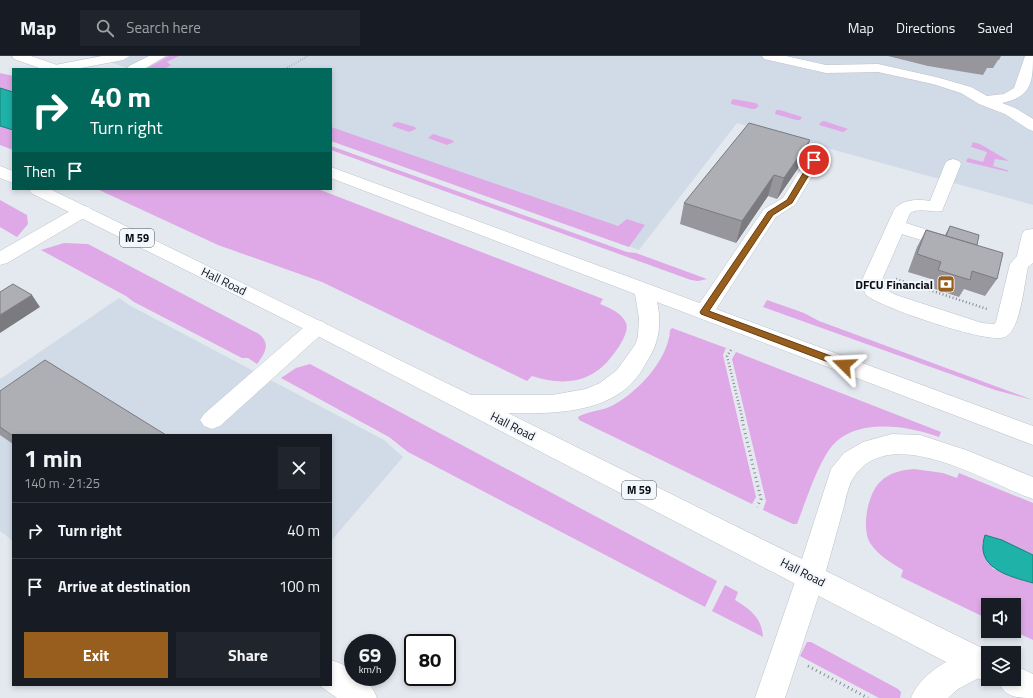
<!DOCTYPE html>
<html lang="en">
<head>
<meta charset="utf-8">
<style>
	:root { --surface:#171b24; --page:#20242c; --text:#f1f3f6; --muted:#9ea1a6; --line:#363941; --accent:#985e1d }
	body { margin:0; font-family:"Titillium Web",sans-serif; background:var(--page); color:var(--text); height:100vh; display:flex; flex-direction:column; font-size:15px; white-space:nowrap }
	* { box-sizing:border-box; margin:0 }
	p { font-size:13px; color:var(--muted) }
	.icon { flex:none; width:22px; height:22px; fill:none; stroke:currentColor; stroke-width:2; stroke-linecap:round; stroke-linejoin:round }
	.map { position:relative; flex:1; overflow:hidden }
	.drawer { position:absolute; left:12px; top:378px; width:320px; height:252px; display:flex; flex-direction:column; background:var(--surface); border-radius:0px; box-shadow:0 2px 6px #0003 }
	.drawer>* { flex:none }
	.top-card { position:absolute; left:12px; top:12px; width:320px; height:122px; border-radius:0px; box-shadow:0 2px 6px #0003; background:#00695c; color:#fff; overflow:hidden }
	.controls { position:absolute; left:981px; top:542px; display:grid; gap:8px }
	.controls a { display:grid; place-items:center; width:40px; height:40px; border-radius:0px; background:var(--surface); box-shadow:0 2px 6px #0003; font-size:20px }
	.speed { position:absolute; left:344px; top:578px; display:flex; gap:8px; font-size:20px; font-weight:700; text-align:center }
	.speed>* { display:grid; place-content:center; width:52px; height:52px; border-radius:50%; background:var(--surface); box-shadow:0 2px 6px #0003; line-height:1 }
	.speed small { font-size:10px; font-weight:400 }
	.speed .limit { border:2px solid #111; border-radius:6px; background:#fff; color:#111 }
	.pin { position:absolute; display:grid; place-items:center; width:34px; height:34px; color:#fff; margin:-17px; border:2px solid #fff; border-radius:50%; box-shadow:0 1px 4px #0007 }
	.me { position:absolute; width:44px; margin:-22px; rotate:291deg; stroke-linejoin:round; filter:drop-shadow(0 0 3px #0008) }
	.turn { display:flex; align-items:center; gap:14px; height:84px; padding:0 12px; font-size:18px }
	.turn .icon { width:52px; height:52px; stroke-width:2.5 }
	.turn b { display:block; font-size:28px; line-height:34px }
	.then { display:flex; align-items:center; height:38px; padding:0 12px; background:#0003; gap:8px; font-size:15px }
	.round { display:grid; place-items:center; flex:none; width:42px; height:42px; border-radius:0px; background:var(--page) }
	.summary { display:flex; align-items:center; justify-content:space-between; height:68px; padding:0 12px }
	h1 { font-size:24px; font-weight:700; line-height:30px }
	.cta { display:flex; gap:8px; margin-top:auto; padding:8px 12px }
	.cta a { flex:1; height:46px; border-radius:0px; background:var(--accent); color:#fff; font-size:16px; font-weight:700; line-height:46px; text-align:center }
	.cta a+a { background:var(--page); color:var(--text) }
	ul { padding:0; list-style:none }
	li { display:flex; align-items:center; gap:12px; height:56px; padding:0 12px; border-top:1px solid var(--line) }
	li div { flex:1 }
	li b { display:block; font-size:15px }
	li em { font-style:normal }
	header { display:flex; align-items:center; gap:24px; box-sizing:border-box; height:56px; padding:0 20px; background:var(--surface); border-bottom:1px solid var(--line) }
	header strong { font-size:19px }
	nav { display:flex; gap:22px; margin-inline-start:auto; font-size:14px }
	.search { width:280px; height:36px; background:var(--page); display:flex; align-items:center; gap:10px; box-sizing:border-box; padding:0 14px; border-radius:0px; color:var(--muted); font-size:15px }
	.map>svg:first-child { display:block }
	.built { fill:#d1dbe7 }
	.green { fill:#dfa8e6 }
	.water { fill:#1eb2a8; stroke:#18807a }
	.lines { fill:none; stroke-linecap:round; stroke-linejoin:round }
	.minor-casing { stroke:#bdc2c8; stroke-width:1 }
	.highway-casing { stroke:#bdc2c8; stroke-width:1 }
	.path-far2 { stroke:#878a8f; stroke-width:1.5; stroke-dasharray:0.5 2; stroke-linecap:butt }
	.path-far1 { stroke:#878a8f; stroke-width:2.5; stroke-dasharray:1 2.5; stroke-linecap:butt }
	.path { stroke:#878a8f; stroke-width:3; stroke-dasharray:1 3.5; stroke-linecap:butt }
	.minor { fill:#fff; fill-rule:evenodd }
	.highway { fill:#fff; fill-rule:evenodd }
	.wall { fill:#96969c }
	.shaded-wall { fill:#7a7a7f }
	.building { fill:#aeaeb5; stroke:#7a7a7f }
	.route { fill:#985e1d; stroke:#633d13 }
	.labels { text-anchor:middle; dominant-baseline:central; stroke-width:4; stroke-linejoin:round; paint-order:stroke }
	.shield { fill:#f2f7fd; stroke:#505256; stroke-width:1 }
	.shield-label { font-size:11px; font-weight:bold; fill:#0a0c0e }
	.street-label { font-size:12px; fill:#0a0c0e; stroke:#f2f7fd }
	.poi-label { font-size:12px; font-weight:bold; fill:#0a0c0e; stroke:#f2f7fd; text-anchor:end }
</style>
</head>
<body>
<header>
<strong>Map</strong>
<div class="search"><svg class="icon" aria-label="search" viewBox="0 0 24 24"><circle cx="10" cy="10" r="6"/><path d="M15 15l6 6"/></svg>Search here</div>
<nav><a>Map</a><a>Directions</a><a>Saved</a></nav>
</header>
<div class="map">
<svg width="1033" height="642" viewBox="0 0 1033 642">
	<rect width="100%" height="100%" fill="#e4e9f0"/>
	<g class="built">
		<path d="M 92,0 L 1033,0 L 1033,149 L 737,67 L 639,194 L 331,85 L 331,13 L 130,13 Z"/>
		<path d="M 119,242 L 129,249 L 384,384 L 403,401 L 331,485 L 331,379 L 13,379 L 13,485 L 0,475 L 0,323 Z"/>
	</g>
	<g class="green">
		<path d="M 169,0 L 179,0 L 167,6 L 171,9 L 164,13 L 146,13 Z"/>
		<path d="M 0,17 L 13,20 L 13,36 L 0,32 Z"/>
		<path d="M 733,43 L 756,47 L 759,50 L 755,53 L 752,53 L 731,48 L 731,46 Z"/>
		<path d="M 776,54 L 780,54 L 802,61 L 800,64 L 796,64 L 775,58 Z"/>
		<path d="M 824,65 L 848,73 L 843,76 L 819,69 L 821,66 Z"/>
		<path d="M 398,66 L 415,71 L 416,73 L 409,76 L 392,70 L 394,67 Z"/>
		<path d="M 0,70 L 13,74 L 13,94 L 0,89 Z"/>
		<path d="M 331,71 L 618,170 L 627,163 L 645,169 L 629,191 L 331,85 Z"/>
		<path d="M 433,78 L 452,84 L 454,86 L 447,89 L 428,82 Z"/>
		<path d="M 973,86 L 980,88 L 1009,105 L 995,103 L 993,110 L 1007,114 L 1009,116 L 967,106 L 966,105 L 968,102 L 983,106 L 987,96 L 971,91 Z"/>
		<path d="M 331,90 L 627,196 L 636,197 L 707,223 L 698,225 L 691,224 L 331,94 Z"/>
		<path d="M 97,133 L 318,133 L 603,243 L 600,248 C 610,252 622,257 626,267 C 631,278 610,304 602,311 C 595,317 586,322 577,324 C 562,327 547,325 532,320 L 527,325 L 322,226 L 218,189 Z"/>
		<path d="M 0,144 L 27,159 L 28,168 L 17,181 L 0,171 Z"/>
		<path d="M 64,187 L 88,188 L 259,278 C 271,288 265,297 257,308 L 248,302 L 242,302 L 134,246 L 126,240 L 41,194 Z"/>
		<path d="M 767,244 L 804,257 L 819,265 L 1033,344 L 995,334 L 763,251 Z"/>
		<path d="M 672,272 L 726,292 L 723,299 L 756,441 L 752,448 L 579,364 L 578,361 C 586,356 598,355 607,352 C 634,341 669,304 670,274 Z"/>
		<path d="M 736,296 L 941,376 L 939,381 C 909,370 857,361 832,390 C 818,407 806,445 797,468 L 793,468 L 763,454 L 766,445 L 732,303 Z"/>
		<path d="M 310,308 L 717,525 L 705,551 L 408,396 L 389,381 L 281,322 L 296,312 Z"/>
		<path d="M 914,413 L 943,417 L 957,422 L 959,417 L 1033,447 L 1033,499 L 1002,484 L 986,479 L 982,488 L 993,513 L 1033,527 L 1033,584 L 1013,575 L 1014,549 L 988,549 L 988,563 L 901,521 L 903,514 C 891,507 878,499 870,487 C 861,472 868,437 880,426 C 890,416 902,414 914,413 Z"/>
		<path d="M 725,529 L 738,536 L 735,544 C 750,553 762,562 763,581 L 712,555 Z"/>
		<path d="M 807,586 L 811,586 L 898,633 L 901,636 L 900,642 L 879,642 L 800,600 Z"/>
	</g>
	<g class="water">
		<path d="M 0,32 L 13,36 L 13,74 L 0,70 Z"/>
		<path d="M 985,479 L 1002,484 L 1033,499 L 1033,527 C 1008,520 974,512 985,479 Z"/>
	</g>
	<g class="lines">
		<defs>
			<g id="minor">
				<path d="M 102,0 L 130,0 L 123,4 L 76,13 L 48,13 L 50,10 L 55,9 Z"/>
				<path d="M 149,0 L 166,0 L 144,13 L 127,13 L 129,10 Z"/>
				<path d="M 762,0 L 786,0 L 826,9 L 878,8 L 936,21 L 971,31 L 987,40 L 1004,38 L 1014,32 L 1025,0 L 1033,0 C 1033,27 1031,41 1002,47 L 1015,52 L 1033,63 L 1033,75 L 1028,73 L 1005,58 L 979,48 L 961,37 L 933,28 L 878,16 L 826,17 L 764,3 Z"/>
				<path d="M 814,99 L 820,101 L 822,104 L 795,149 L 776,161 L 711,261 L 704,263 L 697,261 L 694,256 L 697,251 L 764,153 L 783,142 L 808,101 Z"/>
				<path d="M 953,103 L 959,105 L 961,108 L 942,155 C 931,157 920,151 910,157 L 906,167 L 949,181 L 952,185 L 949,189 L 943,191 L 902,178 L 882,224 L 883,232 L 896,239 L 982,267 L 994,268 L 996,266 L 1010,208 L 1017,200 L 1022,178 L 1025,174 L 1033,173 L 1033,207 L 1028,211 C 1024,228 1021,273 1005,281 C 990,289 884,252 869,241 C 863,237 863,230 862,224 L 894,154 C 902,143 918,143 930,145 L 945,108 L 947,105 Z"/>
				<path d="M 83,150 L 89,151 L 92,155 L 89,159 L 7,207 L 0,209 L 0,195 L 77,151 Z"/>
				<path d="M 317,264 L 324,266 L 327,271 L 324,276 L 220,370 L 212,373 L 204,370 L 200,364 L 204,358 L 310,266 Z"/>
				<path d="M 811,507 L 821,511 L 825,520 L 785,642 L 755,642 L 797,520 L 801,511 Z"/>
				<path d="M 978,591 L 989,597 L 988,617 L 958,633 L 948,642 L 911,642 C 922,615 952,602 978,591 Z"/>
				<path d="M 331,604 L 342,608 L 353,617 L 353,621 C 366,621 373,631 377,642 L 337,642 L 320,630 L 331,629 Z"/>
			</g>
			<g id="highway">
				<path d="M 12,0 L 31,0 L 60,10 L 62,13 L 42,13 L 14,3 Z"/>
				<path d="M 0,110 L 13,115 L 13,127 L 0,122 Z"/>
				<path d="M 331,111 L 1033,370 L 1033,389 L 657,246 C 662,268 659,288 646,307 C 642,314 638,321 632,327 C 602,358 548,358 508,357 L 802,503 L 831,413 L 844,397 L 863,386 L 892,378 L 920,379 L 966,394 L 1033,421 L 1033,443 C 987,427 887,363 852,424 C 848,431 846,442 844,450 C 838,472 832,493 826,515 L 992,597 L 988,597 L 988,623 L 995,623 L 988,626 L 977,622 L 310,276 L 31,137 L 29,133 L 50,133 L 471,339 L 552,339 L 586,333 L 600,327 L 617,314 L 635,289 L 638,280 L 639,262 L 635,238 L 331,122 Z"/>
				<path d="M 1014,609 L 1033,618 L 1033,642 C 1015,642 1004,641 997,623 L 1014,623 Z"/>
			</g>
		</defs>
		<use href="#minor" class="minor-casing"/>
		<use href="#highway" class="highway-casing"/>
		<path class="path-far2" d="M 285,13 L 308,0"/>
		<g class="path-far1">
			<path d="M 896,223 L 987,253"/>
			<path d="M 731,294 L 727,300 L 743,365"/>
		</g>
		<g class="path">
			<path d="M 742,364 L 761,443 L 757,451"/>
			<path d="M 808,610 L 868,642"/>
		</g>
		<use href="#minor" class="minor"/>
		<use href="#highway" class="highway"/>
	</g>
	<g class="wall">
		<path d="M 888,0 L 1001,0 L 999,4 L 998,4 L 993,12 L 987,12 L 983,19 L 928,10 Z"/>
		<path d="M 803,105 L 777,143 L 768,140 L 736,187 L 680,168 L 684,147 Z"/>
		<path d="M 950,170 L 977,189 L 997,223 L 985,240 L 964,233 L 959,241 L 929,231 L 931,223 L 908,216 L 917,191 L 926,174 L 945,179 Z"/>
		<path d="M 0,335 L 13,379 L 13,388 L 0,379 Z"/>
	</g>
	<g class="shaded-wall">
		<path d="M 810,84 L 803,105 L 777,143 L 784,122 Z"/>
		<path d="M 774,119 L 768,140 L 736,187 L 742,165 Z"/>
		<path d="M 32,239 L 40,251 L 0,277 L 0,259 Z"/>
	</g>
	<g class="building">
		<path d="M 749,67 L 810,84 L 784,122 L 774,119 L 742,165 L 684,147 Z"/>
		<path d="M 950,170 L 979,179 L 977,189 L 946,180 Z"/>
		<path d="M 926,174 L 1003,197 L 997,223 L 972,215 L 970,224 L 938,214 L 941,206 L 917,198 Z"/>
		<path d="M 13,228 L 32,239 L 0,259 L 0,236 Z"/>
		<path d="M 45,304 L 166,379 L 13,379 L 13,380 L 0,371 L 0,335 Z"/>
	</g>
	<path class="route" d="M 814,102 L 818,104 L 792,147 L 773,159 L 709,255 L 847,306 L 848,309 L 844,312 L 701,258 L 700,256 L 768,156 L 787,144 L 811,104 Z"/>
	<defs>
		<symbol id="bank-square" viewBox="-11 -11 22 22"><rect x="-9" y="-9" width="18" height="18" rx="4" fill="#985e1d" stroke="#f2f7fd"/><path d="M-6-4H6V4H-6ZM0-2.3a2.3 2.3 0 1 0 0 4.6a2.3 2.3 0 1 0 0-4.6Z" fill="#fff"/></symbol>
	</defs>
	<g fill-rule="evenodd">
		<use href="#bank-square" x="936" y="218" width="20" height="20"/>
	</g>
	<g class="labels">
		<g class="shield">
			<rect x="120" y="173" width="34" height="18" rx="3"/>
			<rect x="622" y="425" width="34" height="18" rx="3"/>
		</g>
		<g class="shield-label">
			<text x="137" y="182">M 59</text>
			<text x="639" y="434">M 59</text>
		</g>
		<g class="street-label">
			<text transform="translate(224 225) rotate(26)">Hall Road</text>
			<text transform="translate(513 370) rotate(27)">Hall Road</text>
			<text transform="translate(803 516) rotate(27)">Hall Road</text>
		</g>
		<g class="poi-label">
			<text x="933" y="228">DFCU Financial</text>
		</g>
	</g>
</svg>
<div class="controls">
<a><svg class="icon" aria-label="sound" viewBox="0 0 24 24"><path d="M4 9h4l5-4v14l-5-4H4zM17 9q2 3 0 6"/></svg></a>
<a><svg class="icon" aria-label="layers" viewBox="0 0 24 24"><path d="M12 4l9 5-9 5-9-5zM3 14l9 5 9-5"/></svg></a>
</div>
<div class="speed"><div>69<small>km/h</small></div><div class="limit">80</div></div>
<div class="pin" style="left:814px;top:104px;background:#d93025"><svg class="icon" aria-label="arrive" viewBox="0 0 24 24"><path d="M6 21V4h12l-3 4 3 4H6"/></svg></div>
<svg class="me" style="left:844px;top:309px" viewBox="-20 -20 40 40"><path d="M0-17L14 15 0 8-14 15z" fill="#985e1d" stroke="#fff" stroke-width="4"/></svg>
<div class="top-card">
<div class="turn"><svg class="icon" aria-label="right" viewBox="0 0 24 24"><path d="M7 20v-9h11M14 6l5 5-5 5"/></svg><div><b>40 m</b>Turn right</div></div>
<div class="then">Then<svg class="icon" aria-label="arrive" viewBox="0 0 24 24"><path d="M6 21V4h12l-3 4 3 4H6"/></svg></div>
</div>
<section class="drawer">
<div class="summary"><div><h1>1 min</h1><p>140 m · 21:25</p></div><a class="round"><svg class="icon" aria-label="close" viewBox="0 0 24 24"><path d="M6 6l12 12M18 6L6 18"/></svg></a></div>
<ul>
<li><svg class="icon" aria-label="right" viewBox="0 0 24 24"><path d="M7 20v-9h11M14 6l5 5-5 5"/></svg><div><b>Turn right</b></div><em>40 m</em></li>
<li><svg class="icon" aria-label="arrive" viewBox="0 0 24 24"><path d="M6 21V4h12l-3 4 3 4H6"/></svg><div><b>Arrive at destination</b></div><em>100 m</em></li>
</ul>
<div class="cta"><a>Exit</a><a>Share</a></div>
</section>
</div>
</body>
</html>
